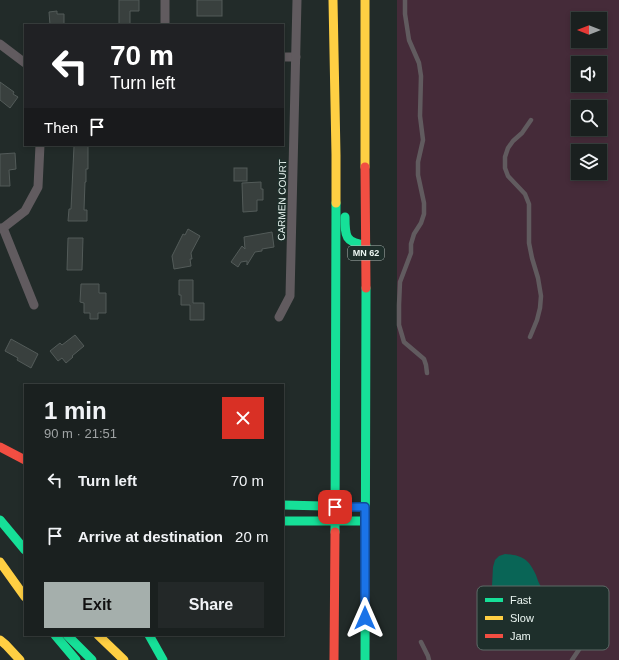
<!DOCTYPE html>
<html lang="en">
<head>
<meta charset="utf-8">
<style>
	:root { --surface:#1a201f; --page:#232828; --text:#f1f3f6; --muted:#9fa3a4; --line:#383e3d; --accent:#a5afac }
	body { margin:0; font-family:Helvetica,sans-serif; background:var(--page); color:var(--text); height:100vh; display:flex; flex-direction:column; font-size:15px; white-space:nowrap }
	* { box-sizing:border-box; margin:0 }
	p { font-size:13px; color:var(--muted) }
	.icon { flex:none; width:22px; height:22px; fill:none; stroke:currentColor; stroke-width:2; stroke-linecap:round; stroke-linejoin:round }
	.map { position:relative; flex:1; overflow:hidden }
	.panel { position:absolute; left:24px; top:384px; width:260px; height:252px; display:flex; flex-direction:column; background:var(--surface); border-radius:0px; box-shadow:0 2px 6px #0003,0 0 0 1px var(--line) }
	.panel>* { flex:none }
	.top-card { position:absolute; left:24px; top:24px; width:260px; height:122px; border-radius:0px; box-shadow:0 2px 6px #0003,0 0 0 1px var(--line); background:#202124; color:#fff; overflow:hidden }
	.needle { width:26px; rotate:270deg }
	.buttons { position:absolute; left:571px; top:12px; display:grid; gap:8px }
	.buttons a { display:grid; place-items:center; width:36px; height:36px; border-radius:0px; background:var(--surface); box-shadow:0 2px 6px #0003,0 0 0 1px var(--line); font-size:20px }
	.pin { position:absolute; display:grid; place-items:center; width:34px; height:34px; color:#fff; margin:-17px; border-radius:8px; box-shadow:0 2px 6px #0006 }
	.me { position:absolute; width:44px; margin:-22px; rotate:0deg; stroke-linejoin:round; filter:drop-shadow(0 0 3px #0008) }
	.turn { display:flex; align-items:center; gap:14px; height:84px; padding:0 20px; font-size:18px }
	.turn .icon { width:52px; height:52px; stroke-width:2.5 }
	.turn b { display:block; font-size:28px; line-height:34px }
	.then { display:flex; align-items:center; height:38px; padding:0 20px; background:#0003; gap:8px; font-size:15px }
	.round { display:grid; place-items:center; flex:none; width:42px; height:42px; border-radius:0px; background:var(--page) }
	.head { display:flex; align-items:center; justify-content:space-between; height:68px; padding:0 20px }
	h1 { font-size:24px; font-weight:800; line-height:30px }
	.primary-button { display:flex; gap:8px; margin-top:auto; padding:8px 20px }
	.primary-button a { flex:1; height:46px; border-radius:0px; background:var(--accent); color:#111; font-size:16px; font-weight:800; line-height:46px; text-align:center }
	.primary-button a+a { background:var(--page); color:var(--text) }
	ul { padding:0; list-style:none }
	li { display:flex; align-items:center; gap:12px; height:56px; padding:0 20px }
	li div { flex:1 }
	li b { display:block; font-size:15px }
	li em { font-style:normal }
	.map>svg:first-child { display:block }
	.green { fill:#452b39; fill-rule:evenodd }
	.water { fill:#096556 }
	.building { fill:#39403e; stroke:#535b59 }
	.lines { fill:none; stroke-linecap:round; stroke-linejoin:round }
	.lane { stroke:#615b5f; stroke-width:4.5 }
	.street { stroke:#615b5f; stroke-width:9 }
	.fast { stroke:#16e098; stroke-width:9 }
	.slow { stroke:#ffcf43; stroke-width:9 }
	.jam { stroke:#f24e42; stroke-width:9 }
	.route-casing { stroke:#114b97; stroke-width:10 }
	.route { stroke:#1a73e8; stroke-width:7 }
	.labels { text-anchor:middle; dominant-baseline:central; stroke-width:3; stroke-linejoin:round; paint-order:stroke }
	.shield { fill:#1e2f2b; stroke:#aebab6; stroke-width:1 }
	.shield-label { font-size:9px; font-weight:bold; fill:#ebf6f2 }
	.street-label { font-size:10px; fill:#ebf6f2; stroke:#1e2f2b }
	.key { fill:#1e2f2b; stroke:#5c6b67; stroke-width:1 }
	.key-label { font-size:11px; fill:#ebf6f2 }
</style>
</head>
<body>
<div class="map">
<svg width="619" height="660" viewBox="0 0 619 660">
	<rect width="100%" height="100%" fill="#222b29"/>
	<path class="green" d="M 397,0 L 619,0 L 619,660 L 397,660 ZM 578,19 L 600,19 L 600,41 L 578,41 ZM 578,63 L 600,63 L 600,85 L 578,85 ZM 578,107 L 600,107 L 600,129 L 578,129 ZM 578,151 L 600,151 L 600,173 L 578,173 Z"/>
	<path class="water" d="M 505,554 C 522,555 529,559 536,575 C 538,581 540,587 545,591 C 552,598 560,602 568,608 C 570,614 571,620 569,626 C 565,638 554,641 544,636 C 534,631 530,620 518,619 C 504,617 491,631 481,616 L 482,611 L 492,586 L 493,567 L 495,560 L 499,556 Z"/>
	<g class="building">
		<path d="M 119,0 L 139,0 L 139,11 L 130,11 L 130,25 L 119,25 Z"/>
		<rect x="197" y="0" width="25" height="16"/>
		<path d="M 57,11 L 57,14 L 64,14 L 64,25 L 50,25 L 49,12 Z"/>
		<path d="M 0,82 L 14,92 L 13,94 L 18,97 L 10,108 L 0,100 Z"/>
		<path d="M 74,146 L 88,146 L 88,169 L 86,169 L 86,182 L 85,182 L 84,210 L 87,210 L 87,221 L 68,221 L 69,209 L 71,209 Z"/>
		<path d="M 15,153 L 16,169 L 9,170 L 10,186 L 0,186 L 0,154 Z"/>
		<rect x="234" y="168" width="13" height="13"/>
		<path d="M 261,182 L 261,189 L 263,189 L 263,200 L 257,200 L 257,211 L 243,212 L 242,183 Z"/>
		<path d="M 188,229 L 200,236 L 191,253 L 192,259 L 190,259 L 191,266 L 174,269 L 172,256 L 183,234 L 185,235 Z"/>
		<path d="M 272,232 L 274,247 L 262,249 L 262,251 L 255,252 L 247,265 L 247,261 L 241,262 L 238,267 L 231,262 L 242,246 L 245,249 L 244,237 Z"/>
		<path d="M 68,238 L 83,238 L 82,270 L 67,270 Z"/>
		<path d="M 179,280 L 193,280 L 193,303 L 204,303 L 204,320 L 190,320 L 190,305 L 181,305 L 181,295 L 179,295 Z"/>
		<path d="M 81,284 L 99,284 L 99,293 L 106,293 L 106,313 L 98,313 L 98,319 L 90,319 L 90,313 L 84,313 L 84,303 L 80,302 Z"/>
		<path d="M 75,335 L 84,346 L 72,356 L 73,357 L 66,363 L 62,358 L 58,361 L 50,351 L 60,343 L 62,345 Z"/>
		<path d="M 11,339 L 38,354 L 31,368 L 17,360 L 18,358 L 5,351 Z"/>
	</g>
	<g class="lines">
		<g class="lane">
			<path d="M 405,0 L 405,14 L 409,40 L 419,63 L 421,76 L 420,116 L 423,140 L 418,162 L 418,175 L 424,203 L 424,214 L 421,223 L 414,234 L 411,244 L 411,253 L 400,282 L 399,305 L 399,325 L 404,342 L 424,359 L 426,365 L 427,373"/>
			<path d="M 530,337 L 537,320 L 540,308 L 541,296 L 538,278 L 532,258 L 529,243 L 529,204 L 525,194 L 508,176 L 505,168 L 505,157 L 508,148 L 513,141 L 522,133 L 531,120"/>
			<path d="M 421,642 L 428,656 L 429,660"/>
			<path d="M 572,660 L 584,642 L 588,631 L 591,608 L 596,602 L 603,599"/>
		</g>
		<g class="street">
			<path d="M 165,0 L 165,25"/>
			<path d="M 0,44 L 25,63"/>
			<path d="M 283,57 L 296,57"/>
			<path d="M 0,228 L 3,228 L 25,211 L 38,187 L 40,145"/>
			<path d="M 3,228 L 34,305"/>
			<path d="M 279,317 L 290,296 L 297,0"/>
		</g>
		<g class="fast">
			<path d="M 345,217 C 345,236 345,243 366,245"/>
			<path d="M 283,505 L 365,507"/>
			<path d="M 0,520 L 25,550"/>
			<path d="M 283,521 L 365,521"/>
			<path d="M 335,532 L 336,203"/>
			<path d="M 55,635 L 76,660"/>
			<path d="M 67,635 L 92,660"/>
			<path d="M 149,635 L 163,660"/>
			<path d="M 365,660 L 366,288"/>
		</g>
		<g class="slow">
			<path d="M 333,0 L 336,155 L 336,203"/>
			<path d="M 365,167 L 365,0"/>
			<path d="M 0,562 L 25,597"/>
			<path d="M 98,635 L 124,660"/>
			<path d="M 0,640 L 6,645 L 20,660"/>
		</g>
		<g class="jam">
			<path d="M 365,167 L 366,288"/>
			<path d="M 0,447 L 25,460"/>
			<path d="M 334,660 L 335,532"/>
		</g>
	</g>
	<g class="lines">
		<defs>
			<path id="route" d="M 335,507 L 365,507 L 365,618"/>
		</defs>
		<use href="#route" class="route-casing"/>
		<use href="#route" class="route"/>
	</g>
	<g class="labels">
		<rect class="shield" x="348" y="246" width="36" height="14" rx="3"/>
		<g class="shield-label">
			<text x="366" y="253">MN 62</text>
		</g>
		<g class="street-label">
			<text transform="translate(282 200) rotate(-89)">CARMEN COURT</text>
		</g>
	</g>
	<rect x="477" y="586" width="132" height="64" rx="6" class="key"/>
	<rect x="485" y="598" width="18" height="4" fill="#16e098"/>
	<rect x="485" y="616" width="18" height="4" fill="#ffcf43"/>
	<rect x="485" y="634" width="18" height="4" fill="#f24e42"/>
	<g class="key-label">
		<text x="510" y="604">Fast</text>
		<text x="510" y="622">Slow</text>
		<text x="510" y="640">Jam</text>
	</g>
</svg>
<div class="buttons">
<a><svg class="needle" viewBox="-14 -14 28 28"><path d="M0-13l5 13h-10z" fill="#e53935"/><path d="M0 13l5-13h-10z" fill="#9fa3a4"/></svg></a>
<a><svg class="icon" aria-label="sound" viewBox="0 0 24 24"><path d="M4 9h4l5-4v14l-5-4H4zM17 9q2 3 0 6"/></svg></a>
<a><svg class="icon" aria-label="search" viewBox="0 0 24 24"><circle cx="10" cy="10" r="6"/><path d="M15 15l6 6"/></svg></a>
<a><svg class="icon" aria-label="layers" viewBox="0 0 24 24"><path d="M12 4l9 5-9 5-9-5zM3 14l9 5 9-5"/></svg></a>
</div>
<div class="pin" style="left:335px;top:507px;background:#d93025"><svg class="icon" aria-label="arrive" viewBox="0 0 24 24"><path d="M6 21V4h12l-3 4 3 4H6"/></svg></div>
<svg class="me" style="left:365px;top:618px" viewBox="-20 -20 40 40"><path d="M0-17L14 15 0 8-14 15z" fill="#1a73e8" stroke="#fff" stroke-width="4"/></svg>
<div class="top-card">
<div class="turn"><svg class="icon" aria-label="left" viewBox="0 0 24 24"><path d="M17 20v-9H6M10 6l-5 5 5 5"/></svg><div><b>70 m</b>Turn left</div></div>
<div class="then">Then<svg class="icon" aria-label="arrive" viewBox="0 0 24 24"><path d="M6 21V4h12l-3 4 3 4H6"/></svg></div>
</div>
<section class="panel">
<div class="head"><div><h1>1 min</h1><p>90 m · 21:51</p></div><a class="round" style="background:#d93025;color:#fff"><svg class="icon" aria-label="close" viewBox="0 0 24 24"><path d="M6 6l12 12M18 6L6 18"/></svg></a></div>
<ul>
<li><svg class="icon" aria-label="left" viewBox="0 0 24 24"><path d="M17 20v-9H6M10 6l-5 5 5 5"/></svg><div><b>Turn left</b></div><em>70 m</em></li>
<li><svg class="icon" aria-label="arrive" viewBox="0 0 24 24"><path d="M6 21V4h12l-3 4 3 4H6"/></svg><div><b>Arrive at destination</b></div><em>20 m</em></li>
</ul>
<div class="primary-button"><a>Exit</a><a>Share</a></div>
</section>
</div>
</body>
</html>
